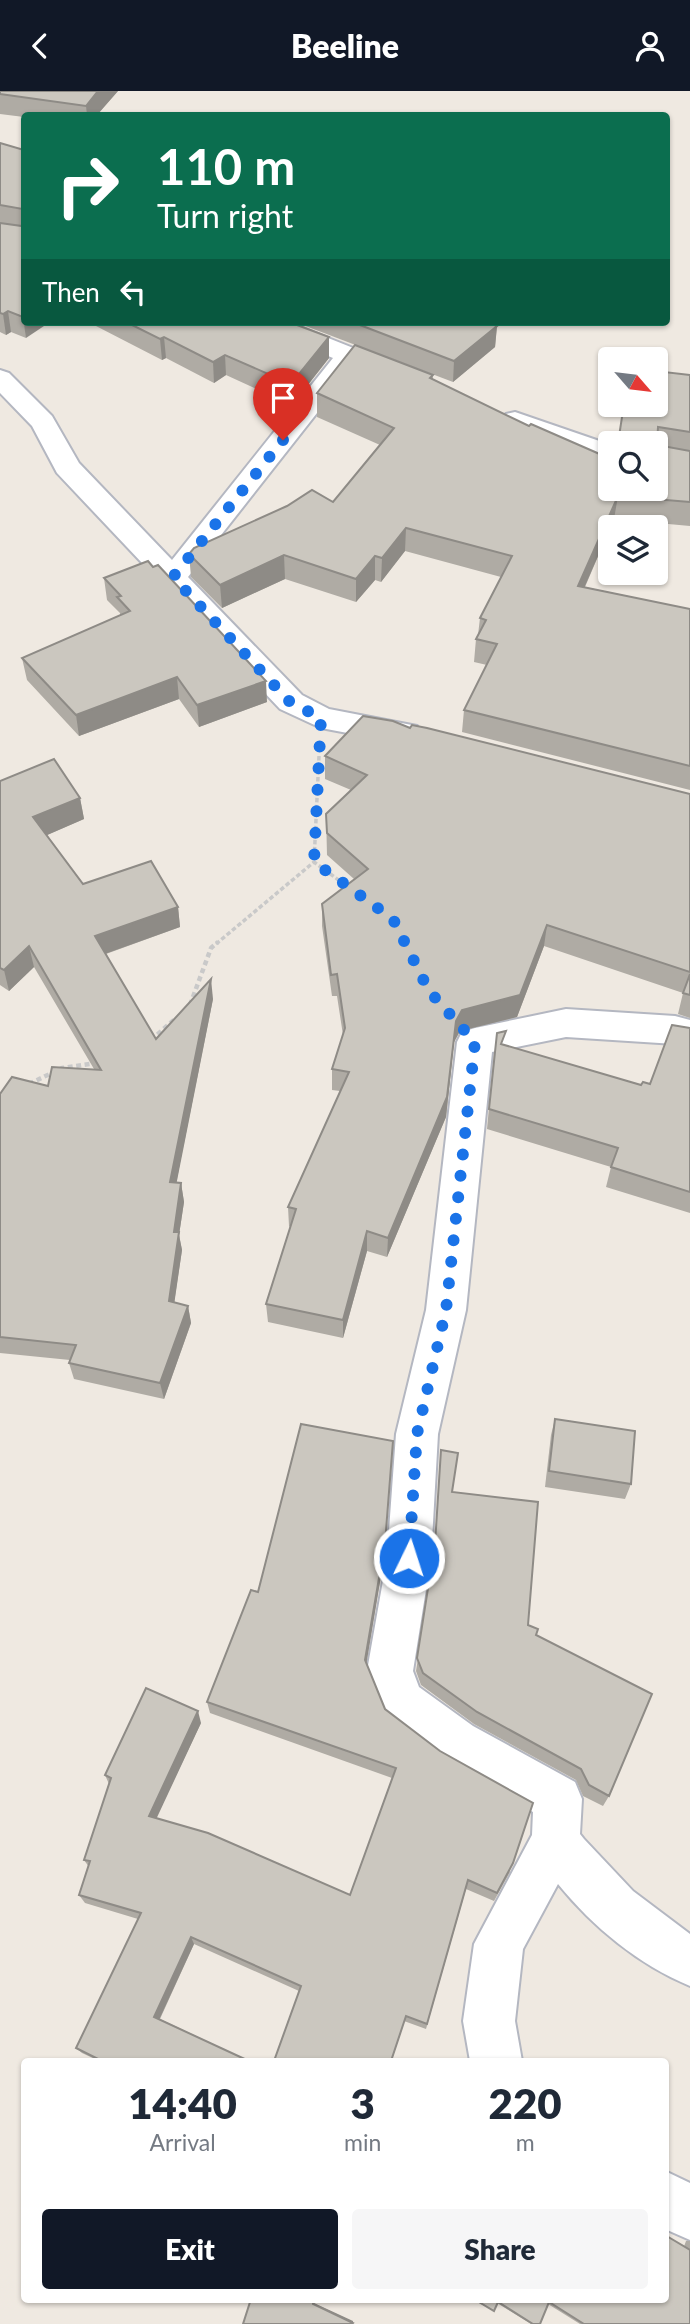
<!DOCTYPE html>
<html lang="en">
<head>
<meta charset="utf-8">
<style>
	:root { --surface:#fff; --page:#f6f6f7; --text:#1f2937; --muted:#747a83; --accent:#111827 }
	body { margin:0; font-family:Lato,sans-serif; background:var(--page); color:var(--text); height:100vh; display:flex; flex-direction:column; font-size:26px; white-space:nowrap }
	* { box-sizing:border-box; margin:0 }
	p { font-size:23px; color:var(--muted) }
	.icon { flex:none; width:38px; height:38px; fill:none; stroke:currentColor; stroke-width:2; stroke-linecap:round; stroke-linejoin:round }
	.map { position:relative; flex:1; overflow:hidden }
	.details { position:absolute; left:21px; top:1967px; width:648px; height:245px; display:flex; flex-direction:column; background:var(--surface); border-radius:7px; box-shadow:0 2px 5px #0004 }
	.details>* { flex:none }
	.top-card { position:absolute; left:21px; top:21px; width:649px; height:214px; border-radius:7px; box-shadow:0 2px 5px #0004; background:#0b6e4f; color:#fff; overflow:hidden }
	.needle { width:46px; rotate:118deg }
	.tools { position:absolute; left:598px; top:256px; display:grid; gap:14px }
	.tools a { display:grid; place-items:center; width:70px; height:70px; border-radius:7px; background:var(--surface); box-shadow:0 2px 5px #0004; font-size:35px }
	.pin { position:absolute; display:grid; place-items:center; width:60px; height:60px; color:#fff; margin:-72px -30px; border-radius:50% 50% 50% 0; rotate:-45deg; box-shadow:0 0 7px #0007 }
	.pin .icon { rotate:45deg }
	.me { position:absolute; width:77px; margin:-38px; rotate:4deg; stroke-linejoin:round; filter:drop-shadow(0 0 5px #0008) }
	.turn { display:flex; align-items:center; gap:24px; height:147px; padding:0 21px; font-size:32px }
	.turn .icon { width:91px; height:91px; stroke-width:2.5 }
	.turn b { display:block; font-size:49px; line-height:60px }
	.then { display:flex; align-items:center; height:66px; padding:0 21px; background:#0003; gap:14px; font-size:26px }
	.eta { display:flex; justify-content:space-evenly; align-items:center; height:119px; text-align:center }
	.eta b { font-size:42px; font-weight:800; line-height:49px }
	.action { display:flex; gap:14px; margin-top:auto; padding:14px 21px }
	.action a { flex:1; height:80px; border-radius:7px; background:var(--accent); color:#fff; font-size:28px; font-weight:800; line-height:80px; text-align:center }
	.action a+a { background:var(--page); color:var(--text) }
	header { display:flex; justify-content:space-between; align-items:center; height:91px; padding:0 21px; background:var(--accent); color:#fff; font-size:32px; font-weight:800 }
	.map>svg:first-child { display:block }
	.lines { fill:none; stroke-linecap:round; stroke-linejoin:round }
	.minor-casing { stroke:#b4b7c1; stroke-width:4 }
	.path-far1 { stroke:#c9c9c9; stroke-width:3.5; stroke-dasharray:4.5 2.5; stroke-linecap:butt }
	.path { stroke:#c9c9c9; stroke-width:4.5; stroke-dasharray:5 3.5; stroke-linecap:butt }
	.minor { fill:#fff; fill-rule:evenodd }
	.wall { fill:#afaba4 }
	.shaded-wall { fill:#8e8b86 }
	.building { fill:#cbc7bf; stroke:#8e8b86; stroke-width:2 }
	.route { stroke:#1a73e8; stroke-width:12; stroke-dasharray:0 21.6 }
</style>
</head>
<body>
<header><svg class="icon" aria-label="back" viewBox="0 0 24 24"><path d="M15 5l-7 7 7 7"/></svg>Beeline<svg class="icon" aria-label="person" viewBox="0 0 24 24"><circle cx="12" cy="8" r="4"/><path d="M4 21q1-7 8-7t8 7"/></svg></header>
<div class="map">
<svg width="690" height="2233" viewBox="0 0 690 2233">
	<rect width="100%" height="100%" fill="#efe9e1"/>
	<g class="lines">
		<defs>
			<g id="minor">
				<path d="M 254,231 L 288,231 L 406,278 L 410,283 L 406,288 L 397,291 L 388,288 L 354,275 L 188,486 L 302,604 L 329,618 L 417,635 L 422,642 L 417,649 L 406,653 L 321,637 L 280,618 L 57,382 L 32,335 L 0,302 L 0,279 L 9,282 L 52,325 L 79,372 L 172,469 L 333,267 L 257,236 Z"/>
				<path d="M 515,321 L 611,354 L 611,370 L 585,365 L 506,335 L 502,329 L 506,323 Z"/>
				<path d="M 566,918 L 675,925 L 690,929 L 690,957 L 675,953 L 566,946 L 492,961 L 466,1219 L 438,1343 L 431,1467 L 413,1580 L 419,1596 L 473,1635 L 575,1691 L 582,1708 L 580,1743 L 584,1748 L 633,1800 L 690,1843 L 690,1895 C 639,1874 593,1836 558,1793 L 523,1858 L 515,1930 L 522,1970 L 470,1970 L 463,1930 L 474,1853 L 532,1744 L 533,1721 L 439,1669 L 386,1628 L 367,1580 L 387,1467 L 396,1343 L 426,1219 L 457,951 L 462,941 L 475,937 Z"/>
				<path d="M 665,2080 L 690,2092 L 690,2149 L 665,2138 Z"/>
			</g>
		</defs>
		<use href="#minor" class="minor-casing"/>
		<g class="path-far1">
			<path d="M 319,665 L 314,771 L 348,796"/>
			<path d="M 216,853 L 314,771"/>
		</g>
		<g class="path">
			<path d="M 190,914 L 211,857 L 218,851"/>
			<path d="M 151,949 L 176,927"/>
			<path d="M 29,993 L 62,977 L 96,972"/>
		</g>
		<use href="#minor" class="minor"/>
	</g>
	<g class="wall">
		<path d="M 0,0 L 118,0 L 97,24 L 24,24 L 24,26 L 0,23 Z"/>
		<path d="M 0,52 L 24,59 L 26,247 L 11,241 L 6,244 L 0,241 Z"/>
		<path d="M 85,231 L 255,231 L 260,233 L 329,246 L 329,267 L 292,314 L 226,284 L 214,292 L 166,267 L 162,269 L 96,235 Z"/>
		<path d="M 295,231 L 487,231 L 497,235 L 495,256 L 453,291 Z"/>
		<path d="M 433,284 L 433,288 L 611,397 L 618,352 L 690,284 L 690,435 L 614,428 L 585,496 L 690,518 L 690,699 L 462,641 L 464,619 L 487,574 L 474,571 L 476,548 L 478,544 L 480,527 L 501,486 L 405,460 L 381,491 L 375,489 L 356,511 L 285,488 L 222,517 L 191,486 L 189,463 L 333,411 L 380,354 L 317,326 L 317,302 Z"/>
		<path d="M 104,487 L 267,611 L 199,636 L 179,608 L 79,645 L 27,589 L 22,567 L 120,524 L 120,522 L 107,509 Z"/>
		<path d="M 410,637 L 690,703 L 690,927 L 678,923 L 683,902 L 544,855 L 517,926 L 460,940 L 454,951 L 446,1026 L 387,1166 L 367,1160 L 343,1247 L 268,1231 L 266,1213 L 290,1136 L 289,1135 L 288,1116 L 340,1000 L 332,999 L 332,978 L 343,944 L 337,905 L 332,905 L 322,835 L 322,813 L 354,788 L 327,764 L 326,723 L 351,699 L 325,688 L 325,665 Z"/>
		<path d="M 0,690 L 80,707 L 84,728 L 47,744 L 83,793 L 178,816 L 180,836 L 106,863 L 156,948 L 213,908 L 176,1092 L 181,1092 L 184,1111 L 179,1144 L 182,1159 L 174,1212 L 188,1215 L 191,1232 L 164,1308 L 74,1288 L 69,1272 L 70,1269 L 0,1262 L 0,1005 L 48,995 L 94,978 L 34,876 L 9,900 L 0,894 Z"/>
		<path d="M 690,937 L 690,1122 L 606,1096 L 611,1076 L 487,1038 L 494,963 L 504,954 L 641,994 L 650,993 Z"/>
		<path d="M 555,1328 L 631,1393 L 625,1408 L 545,1396 L 551,1344 Z"/>
		<path d="M 441,1359 L 452,1401 L 528,1534 L 536,1544 L 609,1705 L 603,1715 L 583,1705 L 576,1689 L 474,1633 L 421,1594 L 416,1580 L 434,1463 Z"/>
		<path d="M 384,1467 L 366,1572 L 385,1618 L 510,1781 L 494,1810 L 466,1798 L 426,1938 L 404,1930 L 299,1900 L 194,1853 L 160,1928 L 249,1970 L 99,1970 L 82,1962 L 76,1957 L 138,1828 L 85,1812 L 79,1804 L 89,1776 L 84,1769 L 109,1693 L 105,1684 L 201,1632 L 156,1727 L 350,1804 L 392,1687 L 210,1622 L 207,1611 L 258,1501 Z"/>
		<path d="M 686,2150 L 690,2150 L 690,2233 L 580,2233 L 548,2213 L 540,2233 L 531,2233 L 497,2212 L 494,2220 L 472,2208 L 665,2208 Z"/>
	</g>
	<g class="shaded-wall">
		<path d="M 98,0 L 118,0 L 97,24 L 87,24 L 86,15 Z"/>
		<path d="M 8,220 L 11,241 L 6,244 L 3,223 Z"/>
		<path d="M 24,225 L 24,231 L 50,231 L 26,247 L 23,226 Z"/>
		<path d="M 497,235 L 495,256 L 453,291 L 454,270 Z"/>
		<path d="M 164,246 L 166,267 L 162,269 L 160,248 Z"/>
		<path d="M 329,246 L 329,267 L 292,314 L 291,293 Z"/>
		<path d="M 225,264 L 226,284 L 214,292 L 213,271 Z"/>
		<path d="M 618,405 L 614,428 L 575,518 L 578,495 Z"/>
		<path d="M 406,437 L 405,460 L 381,491 L 382,467 Z"/>
		<path d="M 284,464 L 285,488 L 222,517 L 220,494 Z"/>
		<path d="M 375,465 L 375,489 L 356,511 L 356,488 Z"/>
		<path d="M 177,586 L 179,608 L 79,645 L 76,624 Z"/>
		<path d="M 266,590 L 267,611 L 199,636 L 197,614 Z"/>
		<path d="M 80,707 L 84,728 L 38,748 L 33,726 Z"/>
		<path d="M 178,816 L 180,836 L 99,865 L 95,845 Z"/>
		<path d="M 547,834 L 544,855 L 517,926 L 460,940 L 454,951 L 446,1026 L 387,1166 L 388,1147 L 456,930 L 462,919 Z"/>
		<path d="M 29,855 L 34,876 L 9,900 L 4,879 Z"/>
		<path d="M 211,888 L 213,908 L 173,1110 L 170,1091 Z"/>
		<path d="M 181,1092 L 184,1111 L 179,1144 L 182,1159 L 172,1228 L 169,1210 L 174,1141 Z"/>
		<path d="M 367,1140 L 367,1160 L 343,1247 L 343,1229 Z"/>
		<path d="M 188,1215 L 191,1232 L 164,1308 L 160,1292 Z"/>
		<path d="M 393,1350 L 384,1467 L 365,1581 L 365,1569 Z"/>
		<path d="M 198,1620 L 201,1632 L 153,1735 L 149,1725 Z"/>
		<path d="M 191,1846 L 194,1853 L 158,1931 L 154,1926 Z"/>
		<path d="M 314,2212 L 353,2230 L 353,2232 L 313,2213 Z"/>
	</g>
	<g class="building">
		<path d="M 0,0 L 98,0 L 86,15 L 0,3 Z"/>
		<path d="M 0,52 L 24,59 L 24,225 L 23,226 L 8,220 L 3,223 L 0,222 L 0,132 L 22,135 L 23,118 L 0,114 Z"/>
		<path d="M 126,231 L 255,231 L 260,233 L 263,231 L 289,231 L 329,246 L 291,293 L 225,264 L 213,271 L 164,246 L 160,248 Z"/>
		<path d="M 352,231 L 487,231 L 497,235 L 454,270 Z"/>
		<path d="M 355,254 L 433,284 L 430,287 L 529,335 L 531,333 L 611,368 L 611,397 L 656,397 L 656,352 L 618,352 L 624,313 L 656,313 L 656,280 L 690,284 L 690,341 L 658,336 L 657,354 L 690,360 L 690,411 L 618,405 L 578,495 L 690,518 L 690,675 L 464,619 L 497,553 L 476,548 L 486,529 L 480,527 L 512,465 L 406,437 L 382,467 L 375,465 L 356,488 L 284,464 L 220,494 L 189,463 L 194,457 L 287,415 L 312,399 L 333,411 L 394,337 L 317,302 Z"/>
		<path d="M 148,470 L 153,476 L 158,474 L 266,590 L 197,614 L 177,586 L 76,624 L 22,567 L 130,520 L 117,506 L 121,505 L 104,487 Z"/>
		<path d="M 363,625 L 393,630 L 410,637 L 412,634 L 427,637 L 690,703 L 690,881 L 547,834 L 520,904 L 462,919 L 456,930 L 447,1006 L 388,1147 L 367,1140 L 343,1229 L 266,1213 L 296,1118 L 288,1116 L 349,981 L 332,978 L 345,937 L 337,883 L 331,884 L 322,813 L 368,778 L 327,742 L 326,723 L 367,684 L 325,665 Z"/>
		<path d="M 54,668 L 80,707 L 33,726 L 83,793 L 151,770 L 178,816 L 95,845 L 156,948 L 211,888 L 170,1091 L 181,1092 L 174,1141 L 179,1141 L 169,1210 L 188,1215 L 160,1292 L 69,1272 L 76,1254 L 0,1246 L 0,1003 L 12,986 L 48,995 L 52,976 L 101,979 L 29,855 L 4,879 L 0,877 L 0,690 Z"/>
		<path d="M 690,883 L 690,904 L 683,902 Z"/>
		<path d="M 672,934 L 690,937 L 690,1101 L 611,1076 L 618,1057 L 489,1018 L 497,942 L 506,940 L 501,953 L 641,994 L 643,991 L 650,993 Z"/>
		<path d="M 555,1328 L 635,1340 L 631,1393 L 549,1380 Z"/>
		<path d="M 301,1333 L 393,1350 L 385,1452 L 365,1569 L 385,1618 L 440,1660 L 533,1712 L 513,1772 L 497,1802 L 468,1789 L 427,1933 L 406,1925 L 391,1970 L 274,1970 L 301,1895 L 191,1846 L 154,1926 L 249,1970 L 102,1970 L 76,1957 L 141,1822 L 79,1804 L 90,1770 L 84,1769 L 111,1687 L 105,1684 L 146,1597 L 198,1620 L 149,1725 L 208,1742 L 350,1804 L 396,1677 L 207,1611 L 251,1499 L 258,1501 Z"/>
		<path d="M 441,1359 L 458,1362 L 452,1401 L 538,1411 L 528,1534 L 538,1538 L 536,1544 L 652,1603 L 609,1705 L 589,1694 L 581,1678 L 477,1621 L 423,1582 L 417,1567 L 435,1453 Z"/>
		<path d="M 665,2144 L 690,2159 L 690,2233 L 584,2233 L 549,2211 L 540,2233 L 533,2233 L 498,2211 L 494,2220 L 474,2208 L 665,2208 Z"/>
		<path d="M 251,2208 L 314,2208 L 313,2213 L 353,2232 L 352,2233 L 243,2233 Z"/>
	</g>
	<g class="lines">
		<path class="route" d="M 283,349 L 173,486 L 290,611 L 321,627 L 314,771 L 393,828 L 429,900 L 475,951 L 446,1219 L 417,1343 L 409,1467"/>
	</g>
</svg>
<div class="tools">
<a><svg class="needle" viewBox="-14 -14 28 28"><path d="M0-13l5 13h-10z" fill="#e53935"/><path d="M0 13l5-13h-10z" fill="#747a83"/></svg></a>
<a><svg class="icon" aria-label="search" viewBox="0 0 24 24"><circle cx="10" cy="10" r="6"/><path d="M15 15l6 6"/></svg></a>
<a><svg class="icon" aria-label="layers" viewBox="0 0 24 24"><path d="M12 4l9 5-9 5-9-5zM3 14l9 5 9-5"/></svg></a>
</div>
<div class="pin" style="left:283px;top:349px;background:#d93025"><svg class="icon" aria-label="arrive" viewBox="0 0 24 24"><path d="M6 21V4h12l-3 4 3 4H6"/></svg></div>
<svg class="me" style="left:409px;top:1467px" viewBox="-20 -20 40 40"><circle r="17" fill="#1a73e8" stroke="#fff" stroke-width="3"/><path d="M0-11L8 9 0 5-8 9z" fill="#fff"/></svg>
<div class="top-card">
<div class="turn"><svg class="icon" aria-label="right" viewBox="0 0 24 24"><path d="M7 20v-9h11M14 6l5 5-5 5"/></svg><div><b>110 m</b>Turn right</div></div>
<div class="then">Then<svg class="icon" aria-label="left" viewBox="0 0 24 24"><path d="M17 20v-9H6M10 6l-5 5 5 5"/></svg></div>
</div>
<section class="details">
<div class="eta">
<div><b>14:40</b><p>Arrival</p></div>
<div><b>3</b><p>min</p></div>
<div><b>220</b><p>m</p></div>
</div>
<div class="action"><a>Exit</a><a>Share</a></div>
</section>
</div>
</body>
</html>
